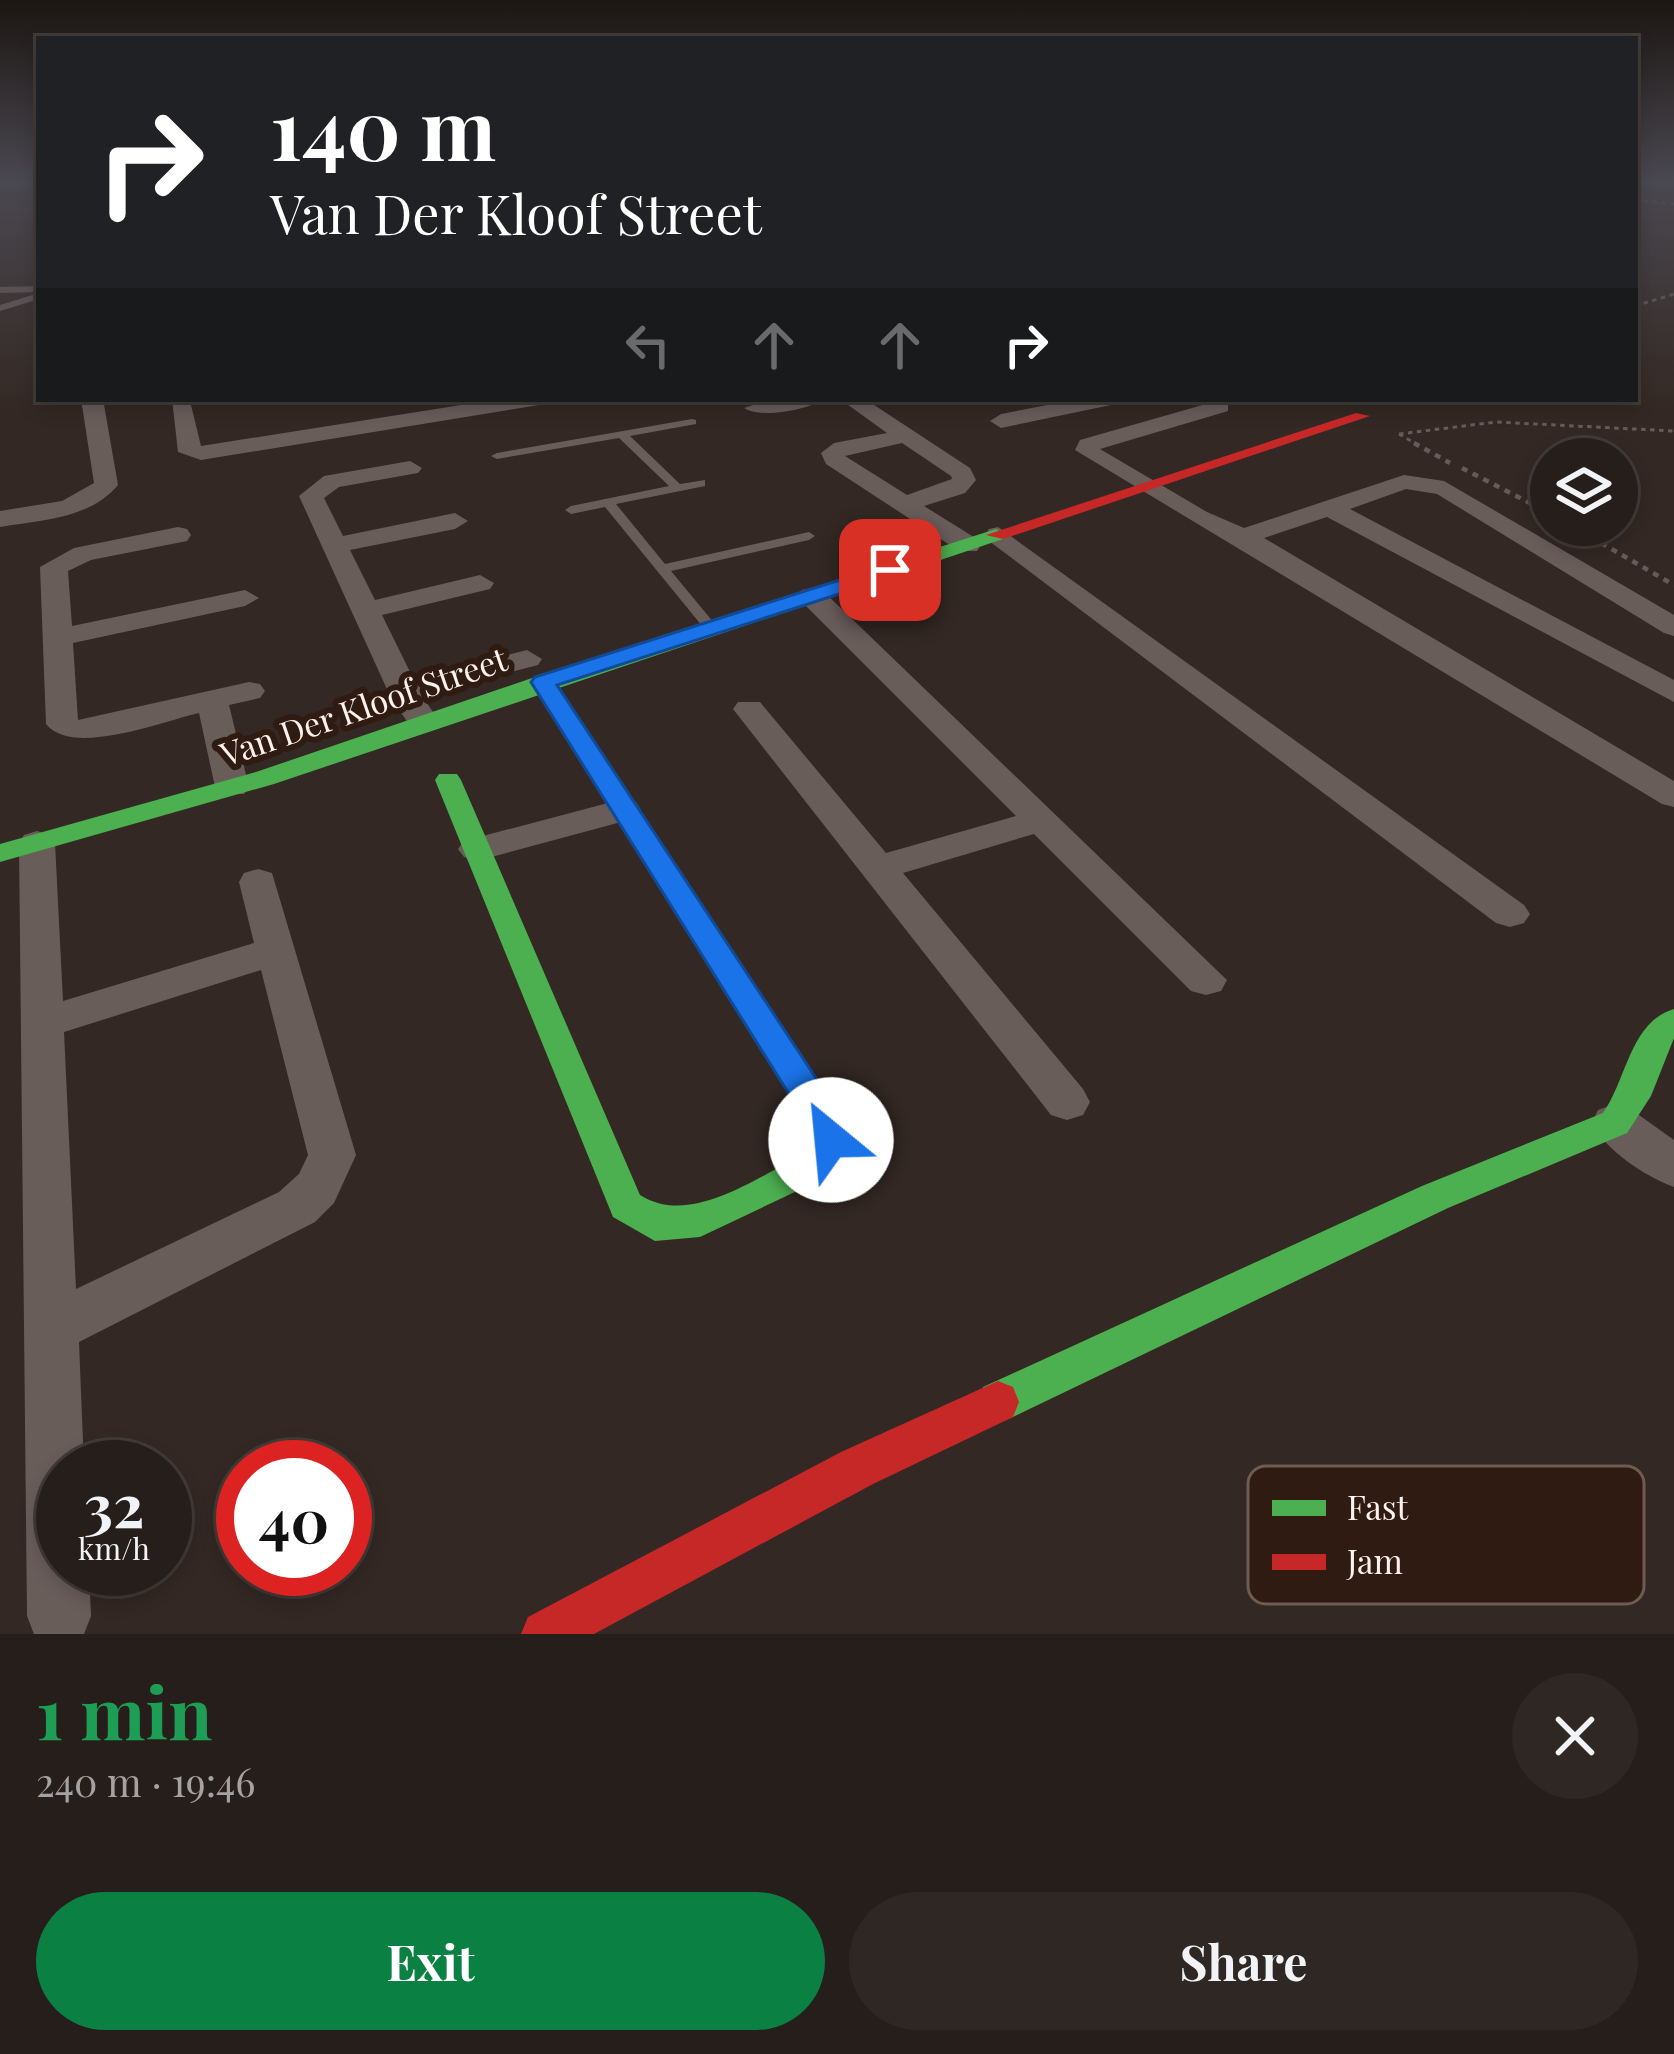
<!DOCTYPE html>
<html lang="en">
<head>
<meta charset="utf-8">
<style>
	:root { --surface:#261e1a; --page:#2e2723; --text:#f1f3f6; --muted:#a4a2a2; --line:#423c39; --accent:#0b8043 }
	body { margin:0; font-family:"Playfair Display",serif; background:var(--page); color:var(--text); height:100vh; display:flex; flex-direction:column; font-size:45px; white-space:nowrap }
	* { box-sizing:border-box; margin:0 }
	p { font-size:39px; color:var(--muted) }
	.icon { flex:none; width:66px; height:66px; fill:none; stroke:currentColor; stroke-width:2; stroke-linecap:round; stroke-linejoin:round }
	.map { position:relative; height:1634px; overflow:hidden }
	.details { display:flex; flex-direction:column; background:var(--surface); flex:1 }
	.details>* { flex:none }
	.guide { position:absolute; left:36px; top:36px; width:1602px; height:366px; border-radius:0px; box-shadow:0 6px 18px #0003,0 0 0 3px var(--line); background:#202124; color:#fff; overflow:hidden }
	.buttons { position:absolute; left:1530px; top:438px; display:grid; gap:24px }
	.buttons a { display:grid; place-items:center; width:108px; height:108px; border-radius:50%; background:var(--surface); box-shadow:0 6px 18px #0003,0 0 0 3px var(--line); font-size:60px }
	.speed { position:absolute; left:36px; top:1440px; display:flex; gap:24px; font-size:60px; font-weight:700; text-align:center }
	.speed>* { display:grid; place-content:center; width:156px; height:156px; border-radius:50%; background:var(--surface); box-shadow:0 6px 18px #0003,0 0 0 3px var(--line); line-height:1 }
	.speed small { font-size:30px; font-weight:400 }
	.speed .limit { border:18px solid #d22; background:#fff; color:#111 }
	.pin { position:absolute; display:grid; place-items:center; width:102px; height:102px; color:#fff; margin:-51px; border-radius:24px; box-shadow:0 6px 18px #0006 }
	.me { position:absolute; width:132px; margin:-66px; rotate:332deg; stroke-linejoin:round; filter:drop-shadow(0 0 9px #0008) }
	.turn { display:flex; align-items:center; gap:42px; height:252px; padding:0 36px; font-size:54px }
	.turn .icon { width:156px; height:156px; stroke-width:2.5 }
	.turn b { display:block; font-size:84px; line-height:102px }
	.lanes { display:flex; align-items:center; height:114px; padding:0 36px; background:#0003; justify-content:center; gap:60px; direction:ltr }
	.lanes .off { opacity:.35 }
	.round { display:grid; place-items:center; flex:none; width:126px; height:126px; border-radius:63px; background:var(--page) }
	.summary { display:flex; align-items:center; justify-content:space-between; height:204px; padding:0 36px }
	h1 { font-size:72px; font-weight:700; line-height:90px; color:#1e9e55 }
	.button { display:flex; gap:24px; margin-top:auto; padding:24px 36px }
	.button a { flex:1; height:138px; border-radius:72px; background:var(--accent); color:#fff; font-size:48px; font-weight:700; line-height:138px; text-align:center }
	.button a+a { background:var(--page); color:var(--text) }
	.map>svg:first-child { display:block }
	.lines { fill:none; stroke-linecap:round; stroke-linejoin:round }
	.path-far1 { stroke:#655c59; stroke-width:3; stroke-dasharray:4.5 4.5; stroke-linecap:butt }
	.path { stroke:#655c59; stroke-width:4.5; stroke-dasharray:6 6; stroke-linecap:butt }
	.lane { fill:#695d5a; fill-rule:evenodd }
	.street { fill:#695d5a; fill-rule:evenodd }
	.fast { fill:#4caf50; fill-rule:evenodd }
	.jam { fill:#c62828; fill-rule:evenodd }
	.route { fill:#1a73e8; stroke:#114b97; stroke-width:3 }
	.labels { text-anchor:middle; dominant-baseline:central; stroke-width:12; stroke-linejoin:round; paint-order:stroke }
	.street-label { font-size:33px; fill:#fdf1ed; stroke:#301b13 }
	.key { fill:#301b13; stroke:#6e5b54; stroke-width:3 }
	.key-label { font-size:33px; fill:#fdf1ed }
</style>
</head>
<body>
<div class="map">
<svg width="1674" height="1634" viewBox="0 0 1674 1634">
	<rect width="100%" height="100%" fill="#332823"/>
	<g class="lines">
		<g class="path-far1">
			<path d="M 1635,200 L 1674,204"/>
			<path d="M 1635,306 L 1674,294"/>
			<path d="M 1399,434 L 1496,422 L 1674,431"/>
			<path d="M 1399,434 L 1420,446"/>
		</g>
		<g class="path">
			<path d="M 1414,443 L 1450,463"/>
			<path d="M 1462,468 L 1551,514"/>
			<path d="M 1570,525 L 1674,585"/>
		</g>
		<g class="lane">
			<path d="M 39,286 L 39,292 L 0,293 L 0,287 Z"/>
			<path d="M 39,293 L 39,299 L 0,311 L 0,305 Z"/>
			<path d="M 692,419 L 696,420 L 696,424 L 630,436 L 680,484 L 705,480 L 705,486 L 616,504 L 665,564 L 809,532 L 815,536 L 809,540 L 671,571 L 719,629 L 712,633 L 707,632 L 605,507 L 571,514 L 565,510 L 571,506 L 669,486 L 619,438 L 497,459 L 491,456 L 497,453 Z"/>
		</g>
		<g class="street">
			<path d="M 81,399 L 103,399 L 118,485 C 90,519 41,520 0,527 L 0,511 L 62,501 L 94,483 Z"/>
			<path d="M 172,399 L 197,399 L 191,405 L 201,446 L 499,399 L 550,399 L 539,405 L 201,460 L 178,452 Z"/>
			<path d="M 772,399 L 824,399 C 808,410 760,419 744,408 Z"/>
			<path d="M 840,399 L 865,399 L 970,468 L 976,480 L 965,493 L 924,506 L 977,539 L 981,545 L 977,551 L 959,551 L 826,464 L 821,453 L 834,443 L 887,433 ZM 902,443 L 951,476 L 952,479 L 907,495 L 845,456 Z"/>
			<path d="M 1079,399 L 1122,399 L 1111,405 L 1001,428 L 990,421 L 1001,414 Z"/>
			<path d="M 1220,400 L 1228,401 L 1228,411 L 1100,449 L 1207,512 L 1244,528 L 1404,475 L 1444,481 L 1674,615 L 1674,636 L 1664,633 L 1437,494 L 1406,489 L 1350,509 L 1674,680 L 1674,702 L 1327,517 L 1264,538 L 1674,781 L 1674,807 L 1662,804 L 1075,450 L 1080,440 Z"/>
			<path d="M 410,461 L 422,468 L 418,473 L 339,487 L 324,498 L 343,536 L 455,513 L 468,521 L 455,529 L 350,550 L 375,600 L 480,575 L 494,583 L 490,589 L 382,615 L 413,678 L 527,650 L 542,659 L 538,665 L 421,695 L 441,723 L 425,733 L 413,730 L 391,698 L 299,496 L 324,476 Z"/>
			<path d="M 178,527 L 187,529 L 191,535 L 187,541 L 91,560 L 68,571 L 72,626 L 245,590 L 259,598 L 245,606 L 73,643 L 78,720 L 249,682 L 260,684 L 265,691 L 260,698 L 229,705 L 249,787 L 244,794 L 220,794 L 215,787 L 199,713 C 161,722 72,757 46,724 L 40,567 L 74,548 Z"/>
			<path d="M 998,527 L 1524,905 L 1530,914 L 1524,923 L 1510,927 L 1496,923 L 989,541 L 985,535 L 989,529 Z"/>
			<path d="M 812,588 L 822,590 L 1227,980 L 1221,991 L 1206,995 L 1191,991 L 1034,834 L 903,873 L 1083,1089 L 1090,1102 L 1083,1115 L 1067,1120 L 1051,1115 L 733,709 L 738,702 L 760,702 L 886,853 L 1016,816 L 802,602 L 798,596 L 802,590 Z"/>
			<path d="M 623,799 L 636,802 L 641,810 L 636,818 L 477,861 L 464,857 L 458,849 L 464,841 Z"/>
			<path d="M 37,831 L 50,835 L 55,843 L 63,1001 L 254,943 L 239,882 L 244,873 L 258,869 L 272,873 L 356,1155 L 334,1203 L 315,1222 L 79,1342 L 84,1467 L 63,1467 L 63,1569 L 89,1569 L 91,1616 L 84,1634 L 34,1634 L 27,1616 L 19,843 L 24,835 ZM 261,970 L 308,1155 L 299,1174 L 279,1192 L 76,1289 L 64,1032 Z"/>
			<path d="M 1615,1104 L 1632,1110 L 1674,1140 L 1674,1187 C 1646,1177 1605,1150 1592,1123 L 1598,1110 Z"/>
		</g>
		<g class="fast">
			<path d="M 996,529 L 1006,535 L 1003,539 L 559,688 L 838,1113 L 849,1140 L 835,1173 L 700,1237 L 655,1241 L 613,1217 L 435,780 L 439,774 L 457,774 L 461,780 L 640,1195 C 691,1228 760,1175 808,1152 L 813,1140 L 809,1126 L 539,695 L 274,784 L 0,862 L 0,844 L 256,772 L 535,677 Z"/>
			<path d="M 1674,1009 L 1674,1038 L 1651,1096 L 1627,1133 L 1448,1208 L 1013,1417 L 998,1423 L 983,1417 L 977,1402 L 983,1387 L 1422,1186 L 1603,1113 C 1627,1079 1630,1022 1674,1009 Z"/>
		</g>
		<g class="jam">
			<path d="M 1356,413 L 1370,416 L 1003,539 L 986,535 Z"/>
			<path d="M 998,1381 L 1013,1387 L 1019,1402 L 1013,1417 L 873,1484 L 594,1634 L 521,1634 L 528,1617 L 841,1452 Z"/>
		</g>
	</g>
	<linearGradient id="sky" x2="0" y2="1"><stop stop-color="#1c1613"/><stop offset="0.44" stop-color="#4a4850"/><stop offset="1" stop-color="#4a4850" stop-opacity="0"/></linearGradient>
	<rect width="1674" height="412" fill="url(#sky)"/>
	<path class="route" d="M 890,564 L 898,566 L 898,575 L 557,685 L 839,1113 L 849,1140 L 844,1150 L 831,1155 L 819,1150 L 809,1126 L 531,682 L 535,677 Z"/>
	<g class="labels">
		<g class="street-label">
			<text transform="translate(363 705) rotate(-19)">Van Der Kloof Street</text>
		</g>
	</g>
	<rect x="1248" y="1466" width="396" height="138" rx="18" class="key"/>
	<rect x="1272" y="1500" width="54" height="16" fill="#4caf50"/>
	<rect x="1272" y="1554" width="54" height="16" fill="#c62828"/>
	<g class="key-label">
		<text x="1347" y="1520">Fast</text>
		<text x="1347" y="1574">Jam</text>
	</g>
</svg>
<div class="buttons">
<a><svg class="icon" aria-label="layers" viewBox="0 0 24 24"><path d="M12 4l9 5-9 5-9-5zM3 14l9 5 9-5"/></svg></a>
</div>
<div class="speed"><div>32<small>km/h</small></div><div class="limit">40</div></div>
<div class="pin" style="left:890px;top:570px;background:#d93025"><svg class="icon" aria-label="arrive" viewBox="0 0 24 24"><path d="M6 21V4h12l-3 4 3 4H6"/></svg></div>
<svg class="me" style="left:831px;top:1140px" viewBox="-20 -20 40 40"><circle r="19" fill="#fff"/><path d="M0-13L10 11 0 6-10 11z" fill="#1a73e8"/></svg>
<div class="guide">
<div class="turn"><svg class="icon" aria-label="right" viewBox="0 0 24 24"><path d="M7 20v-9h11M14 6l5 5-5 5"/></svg><div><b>140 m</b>Van Der Kloof Street</div></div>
<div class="lanes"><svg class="icon off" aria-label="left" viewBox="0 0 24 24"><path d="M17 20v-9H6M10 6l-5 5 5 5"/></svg><svg class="icon off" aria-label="ahead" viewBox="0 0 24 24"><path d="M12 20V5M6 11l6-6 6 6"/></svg><svg class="icon off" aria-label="ahead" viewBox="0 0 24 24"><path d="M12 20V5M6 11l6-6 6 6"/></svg><svg class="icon" aria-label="right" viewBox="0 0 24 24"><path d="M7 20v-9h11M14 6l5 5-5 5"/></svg></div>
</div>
</div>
<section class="details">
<div class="summary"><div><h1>1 min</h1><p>240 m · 19:46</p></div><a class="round"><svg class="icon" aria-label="close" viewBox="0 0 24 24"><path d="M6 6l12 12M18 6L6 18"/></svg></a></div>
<div class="button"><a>Exit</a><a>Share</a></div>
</section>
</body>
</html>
